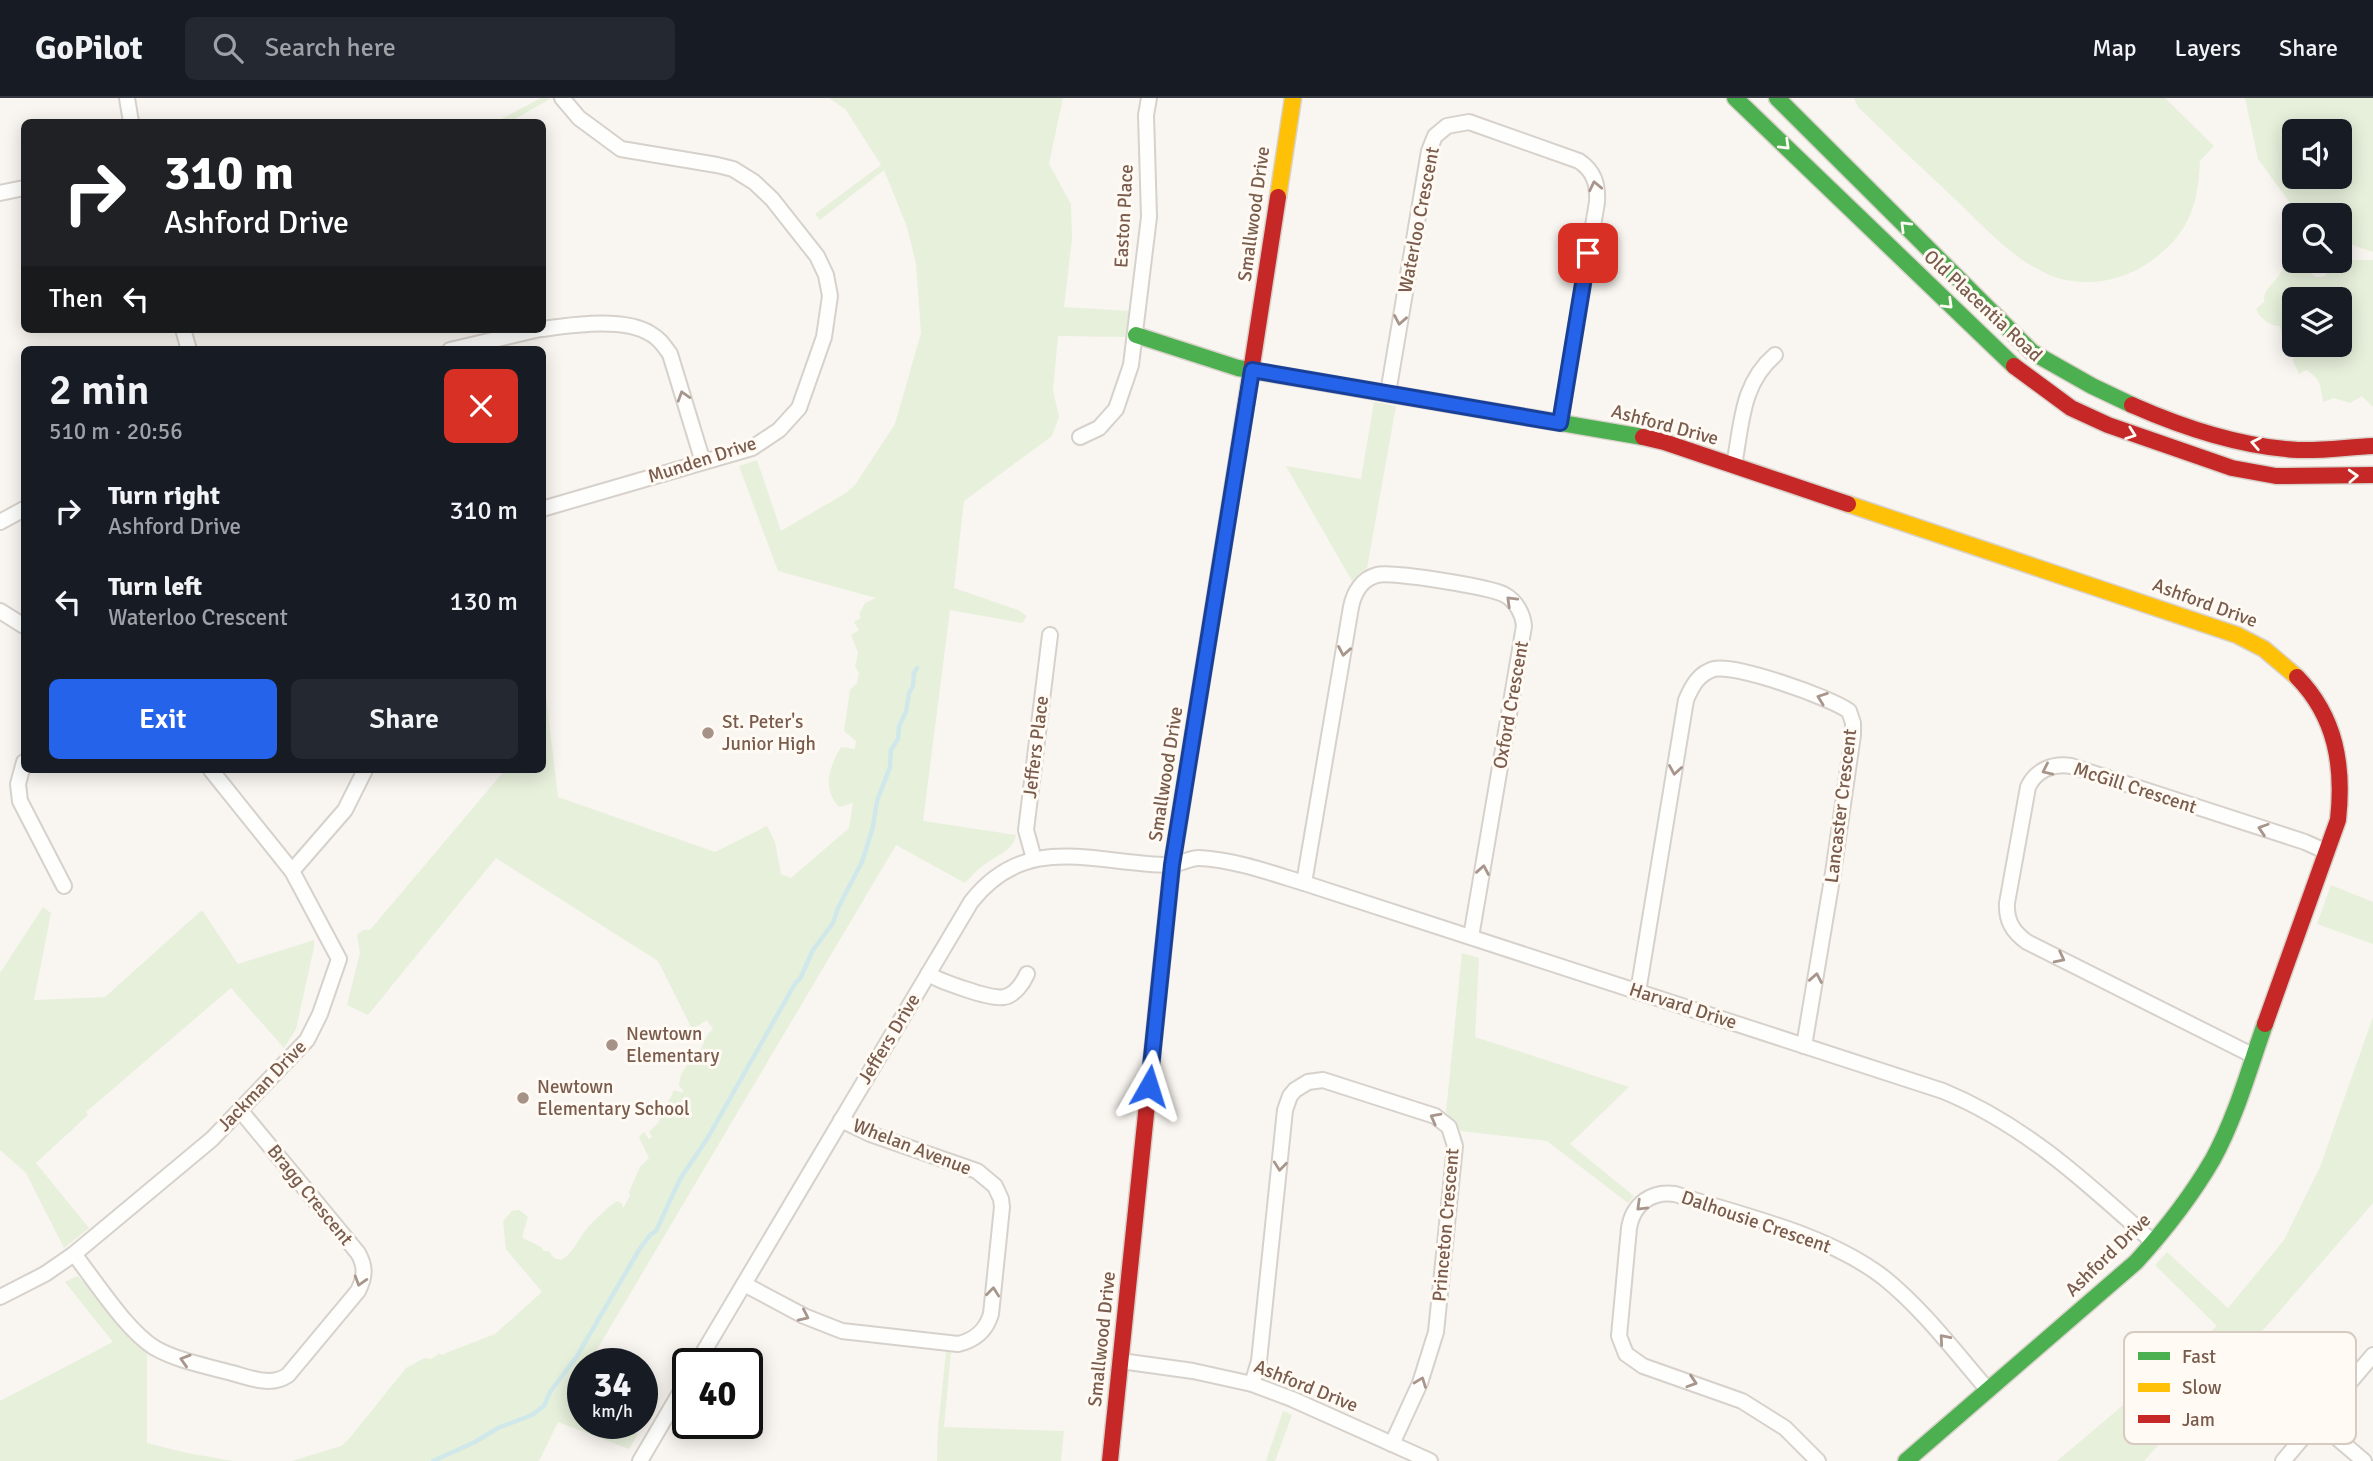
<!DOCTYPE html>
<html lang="en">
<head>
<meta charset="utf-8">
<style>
	:root { --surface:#171b24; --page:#242831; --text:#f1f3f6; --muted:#9ea1a6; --line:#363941; --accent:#2563eb }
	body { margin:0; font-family:Signika,sans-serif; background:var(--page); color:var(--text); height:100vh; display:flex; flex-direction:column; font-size:26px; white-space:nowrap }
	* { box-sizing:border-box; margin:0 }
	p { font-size:23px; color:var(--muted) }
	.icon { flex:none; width:38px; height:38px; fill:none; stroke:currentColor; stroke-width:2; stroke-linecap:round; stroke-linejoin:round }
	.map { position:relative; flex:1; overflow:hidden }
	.drawer { position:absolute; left:21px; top:248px; width:525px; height:427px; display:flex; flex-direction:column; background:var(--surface); border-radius:10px; box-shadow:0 4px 18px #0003 }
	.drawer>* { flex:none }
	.top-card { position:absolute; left:21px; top:21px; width:525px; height:214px; border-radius:10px; box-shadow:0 4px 18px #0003; background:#202124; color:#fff; overflow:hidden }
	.buttons { position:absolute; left:2282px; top:21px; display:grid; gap:14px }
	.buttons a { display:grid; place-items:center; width:70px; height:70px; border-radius:10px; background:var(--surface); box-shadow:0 4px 18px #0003; font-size:35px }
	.speed { position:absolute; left:567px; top:1250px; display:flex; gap:14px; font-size:35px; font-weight:700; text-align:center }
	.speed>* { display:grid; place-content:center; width:91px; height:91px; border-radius:50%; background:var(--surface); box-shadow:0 4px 18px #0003; line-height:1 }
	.speed small { font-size:18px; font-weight:400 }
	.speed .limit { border:4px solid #111; border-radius:10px; background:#fff; color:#111 }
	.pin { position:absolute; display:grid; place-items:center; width:60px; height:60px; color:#fff; margin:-30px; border-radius:14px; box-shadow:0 4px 10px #0006 }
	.me { position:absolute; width:77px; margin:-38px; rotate:6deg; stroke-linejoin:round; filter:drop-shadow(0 0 5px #0008) }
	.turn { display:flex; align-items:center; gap:24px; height:147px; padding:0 28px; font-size:32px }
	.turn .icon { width:91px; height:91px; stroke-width:2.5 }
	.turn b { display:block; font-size:49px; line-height:60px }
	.then { display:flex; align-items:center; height:66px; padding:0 28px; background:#0003; gap:14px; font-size:26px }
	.round { display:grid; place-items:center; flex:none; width:74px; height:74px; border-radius:10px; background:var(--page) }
	.head { display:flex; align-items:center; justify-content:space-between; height:119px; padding:0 28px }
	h1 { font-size:42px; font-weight:600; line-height:52px }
	.action { display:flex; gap:14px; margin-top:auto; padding:14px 28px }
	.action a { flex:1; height:80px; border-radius:10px; background:var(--accent); color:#fff; font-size:28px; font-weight:600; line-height:80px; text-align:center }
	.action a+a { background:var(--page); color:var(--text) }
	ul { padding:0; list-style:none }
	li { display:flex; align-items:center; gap:21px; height:91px; padding:0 28px }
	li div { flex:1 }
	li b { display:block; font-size:26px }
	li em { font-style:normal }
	header { display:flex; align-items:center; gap:42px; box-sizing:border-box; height:98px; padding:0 35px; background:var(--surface); border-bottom:2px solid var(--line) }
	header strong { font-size:33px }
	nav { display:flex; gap:38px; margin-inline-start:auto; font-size:24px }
	.search { width:490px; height:63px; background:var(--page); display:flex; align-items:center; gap:18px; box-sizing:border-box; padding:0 24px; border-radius:10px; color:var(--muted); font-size:26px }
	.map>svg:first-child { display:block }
	.green { fill:#e7f0db; fill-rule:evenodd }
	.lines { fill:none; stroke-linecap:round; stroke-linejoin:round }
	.stream { stroke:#d0e8ea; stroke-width:4.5 }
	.street-casing { stroke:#d7d1cb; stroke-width:18 }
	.fast-casing { stroke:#d9d2cb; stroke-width:19 }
	.slow-casing { stroke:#d9d2cb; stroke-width:19 }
	.jam-casing { stroke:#d9d2cb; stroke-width:19 }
	.street { stroke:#fefefd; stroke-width:14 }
	.fast { stroke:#4caf50; stroke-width:16 }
	.slow { stroke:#ffc107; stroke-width:16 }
	.jam { stroke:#c62828; stroke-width:16 }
	.oneway { stroke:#fffaf3 }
	.oneway2 { stroke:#a8958b }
	.route-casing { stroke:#184099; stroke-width:18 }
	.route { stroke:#2563eb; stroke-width:12 }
	.poi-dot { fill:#a69286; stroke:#fffaf3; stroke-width:2.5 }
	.labels { text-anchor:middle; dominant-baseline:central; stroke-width:6; stroke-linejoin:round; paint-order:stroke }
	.street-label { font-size:19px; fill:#7a5c4d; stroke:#fffaf3 }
	.poi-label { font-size:19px; fill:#7a5c4d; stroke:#fffaf3; text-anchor:start }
	.key { fill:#fffaf3; stroke:#d7cbc1; stroke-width:2 }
	.key-label { font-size:19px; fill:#7a5c4d }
</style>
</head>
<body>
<header>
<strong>GoPilot</strong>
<div class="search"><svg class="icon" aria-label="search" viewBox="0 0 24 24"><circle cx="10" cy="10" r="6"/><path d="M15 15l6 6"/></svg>Search here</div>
<nav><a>Map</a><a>Layers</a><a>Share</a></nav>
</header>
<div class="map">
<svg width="2373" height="1363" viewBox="0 0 2373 1363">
	<rect width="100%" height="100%" fill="#f9f5f0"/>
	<g class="green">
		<path d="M 541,0 L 550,1 L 510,24 L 496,24 Z"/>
		<path d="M 829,0 L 1063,0 L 1049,66 L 1071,106 L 1072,141 L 1064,209 L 1129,213 L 1127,239 L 1058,238 L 1053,292 L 1059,319 L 1052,338 L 964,403 L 954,490 L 1018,512 L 1027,518 L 1022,525 L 950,512 L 923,723 L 1016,737 C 1014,752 997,757 987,765 C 978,770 972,778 965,785 L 896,747 L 589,1265 L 583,1265 L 583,1276 L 571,1297 L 583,1304 L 583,1325 L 619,1325 L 638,1336 L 629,1351 L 558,1324 L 539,1363 L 292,1363 L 341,1348 L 349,1341 L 406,1270 L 425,1260 L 431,1261 L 440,1255 L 441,1257 L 495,1236 L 542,1194 L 506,1151 L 503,1123 L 512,1113 L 519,1112 L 528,1119 L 522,1139 C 529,1145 539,1145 544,1153 L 549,1153 L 554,1160 L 561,1162 C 575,1155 579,1137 591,1126 C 600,1117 607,1110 617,1103 L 622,1106 L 623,1110 L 630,1098 L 629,1094 L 640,1069 L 649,1060 L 639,1039 L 644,1034 L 649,1041 L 652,1039 L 649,1034 L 658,1025 L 674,992 L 683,995 L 683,992 L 679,988 C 680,972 688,967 698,955 C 705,947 703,939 713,931 L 707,922 L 692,931 L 658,863 L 496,760 L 368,917 L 347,907 L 360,855 L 357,837 L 363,832 L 370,832 L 505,672 L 542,672 L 543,572 L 558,699 L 715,754 L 767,728 L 775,744 L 781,776 L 791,780 L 849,730 L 853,705 L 839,709 C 822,690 829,670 841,649 L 855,651 L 856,643 L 844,633 L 850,592 L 857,585 L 859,576 L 855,568 L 858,555 L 851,537 L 859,532 L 854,524 L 861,520 L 859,516 L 865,505 L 876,500 L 778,473 L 739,368 L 757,362 L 781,433 L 846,395 L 855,387 L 895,326 L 921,235 L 916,166 L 907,129 L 884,72 L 820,122 L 815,116 L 881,67 L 846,12 Z"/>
		<path d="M 1854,0 L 2165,0 L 2214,48 L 2200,63 C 2198,107 2189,136 2151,163 C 2122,185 2078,191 2045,175 C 2011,159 1985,130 1958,104 C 1925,73 1891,41 1858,9 Z"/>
		<path d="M 2245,0 L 2373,0 L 2373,154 L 2340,143 L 2340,117 L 2299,117 L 2258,61 ZM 2294,33 L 2340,33 L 2340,79 L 2294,79 Z"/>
		<path d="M 2355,162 L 2373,162 L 2373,309 L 2362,298 L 2350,305 L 2334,300 L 2323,304 C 2321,288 2320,280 2306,272 L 2299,276 L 2293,263 L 2294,246 L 2340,247 L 2340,201 L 2294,201 L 2294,240 L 2282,238 L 2280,228 C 2269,228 2261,221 2256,211 L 2264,204 C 2263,188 2279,184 2283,169 L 2290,174 L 2292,166 L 2318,164 L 2310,174 L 2315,179 L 2323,179 L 2331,172 L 2335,164 Z"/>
		<path d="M 1374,304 L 1396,308 L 1367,470 L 1352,483 L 1286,368 L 1361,381 Z"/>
		<path d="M 2331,787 L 2373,804 L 2373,846 L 2317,826 Z"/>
		<path d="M 43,809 L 51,815 L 34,902 L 105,899 L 202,812 L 238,866 L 314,842 L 314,849 L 296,931 L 284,950 L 231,890 L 86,1014 L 88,1017 L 36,1065 L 89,1130 L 64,1150 L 26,1075 L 0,1052 L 0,875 Z"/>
		<path d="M 1462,855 L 1479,860 L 1475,939 L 1629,989 L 1570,1046 L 1634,1098 L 1628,1105 L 1547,1043 L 1461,1033 L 1446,1014 Z"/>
		<path d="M 2373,919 L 2373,1105 L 2251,1246 L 2317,1302 L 2313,1307 L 2246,1250 L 2235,1260 L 2144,1363 L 2057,1363 L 2217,1228 L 2155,1167 L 2167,1154 L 2228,1210 L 2284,1142 L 2320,1069 Z"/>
		<path d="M 77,1178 L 84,1184 L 121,1231 L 147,1255 L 147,1345 L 187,1355 L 233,1363 L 0,1363 L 0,1303 L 113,1244 L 65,1184 Z"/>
		<path d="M 946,1254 L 951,1254 L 944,1329 L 1064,1333 L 1061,1363 L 937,1363 L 938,1330 Z"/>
		<path d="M 1283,1313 L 1292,1317 L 1275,1363 L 1266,1363 Z"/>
	</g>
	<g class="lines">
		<path class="stream" d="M 433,1363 L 475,1344 L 498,1330 L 532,1317 L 544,1308 L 550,1294 L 577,1258 L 639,1152 L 650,1137 L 656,1133 L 680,1081 L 707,1041 L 796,884 L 800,881 L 813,852 L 833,825 L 838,810 L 862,764 L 873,729 L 877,703 L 890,669 L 891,652 L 898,641 L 899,628 L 906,614 L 909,595 L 913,588 L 914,575 L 917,570"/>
		<defs>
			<g id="street">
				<path d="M 127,0 L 131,24"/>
				<path d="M 0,95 L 24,90"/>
				<path d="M 183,231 L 189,252"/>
				<path d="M 542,231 C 573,227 624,219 651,236 C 660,241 664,248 670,256 L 703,364"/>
				<path d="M 450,252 L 540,231"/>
				<path d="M 1388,295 L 1429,53 L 1435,38 L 1447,28 L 1469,24 L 1579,63 C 1594,73 1598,86 1597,104 L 1560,325"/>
				<path d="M 1080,339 L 1099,330 L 1116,311 L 1131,267 L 1149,119 L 1146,17 L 1149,0"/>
				<path d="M 1734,367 C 1742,326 1741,286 1775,257"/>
				<path d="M 542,411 L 752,350 L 779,332 L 799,310 L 824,239 L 830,198 L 826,177 L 817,158 L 772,101 L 754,84 L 733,71 L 717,67 L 621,51 L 579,20 L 562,0"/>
				<path d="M 0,424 L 24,411"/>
				<path d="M 0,513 L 24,528"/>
				<path d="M 24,664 L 18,686 L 20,703 L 64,788"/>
				<path d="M 1034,761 L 1026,732 L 1050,537"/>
				<path d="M 292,773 L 345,712 L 365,672"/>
				<path d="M 1304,785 L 1351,509 C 1354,494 1362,481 1377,477 C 1391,473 1491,489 1505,497 C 1516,503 1523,516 1524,528 L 1471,839"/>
				<path d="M 928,876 C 940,883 991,902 1004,899 C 1015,897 1023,885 1027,876"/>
				<path d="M 1638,894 L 1686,602 C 1692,588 1699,575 1714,571 C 1736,566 1829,599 1849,613 L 1853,625 L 1853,637 L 1833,775 L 1804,948"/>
				<path d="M 2254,958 L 2027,844 C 2013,834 2006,823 2007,805 L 2028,689 C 2036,672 2053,665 2071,668 L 2305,744 L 2327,754"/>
				<path d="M 74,1156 C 96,1184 126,1232 155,1250 C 178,1263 207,1268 232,1275 C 251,1280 271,1289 288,1277 L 358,1193 C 365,1179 366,1169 358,1155 L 240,1012"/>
				<path d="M 744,1186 L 804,1218 L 842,1233 L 958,1246 C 975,1242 986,1233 991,1216 L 1002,1109 L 1001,1101 L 995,1088 L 977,1073 L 870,1036 L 841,1022"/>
				<path d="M 0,1199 L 45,1176 L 74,1156 L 212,1041 L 307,942 L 320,916 L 339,861 L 292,773 L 211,672"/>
				<path d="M 1121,1263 L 1193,1273 L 1252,1286 L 1292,1301 L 1430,1363"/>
				<path d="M 697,1265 L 971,804 C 1026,733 1095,766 1169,767 C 1180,767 1190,759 1200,760 C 1235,762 1271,775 1304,785 L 1943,993 C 2026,1027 2088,1086 2154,1145"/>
				<path d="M 1252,1286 L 1259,1263 L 1285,1012 L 1290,998 L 1295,992 L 1308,984 L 1323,982 L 1435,1018 L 1449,1029 L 1455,1048 L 1436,1234 L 1420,1285 L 1392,1346"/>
				<path d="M 2317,1323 L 2364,1363"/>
				<path d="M 640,1363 L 688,1281"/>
				<path d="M 1818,1363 L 1785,1330 L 1742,1303 L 1643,1268 L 1626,1256 L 1619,1238 L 1629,1130 C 1633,1106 1651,1093 1675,1096 C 1743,1118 1825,1135 1883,1179 C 1923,1211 1955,1254 1988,1292"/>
				<path d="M 2283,1363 L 2373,1257"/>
			</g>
			<g id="fast">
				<path d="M 1735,0 L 2014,268"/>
				<path d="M 1777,0 L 2032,254 L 2092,288 L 2132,307"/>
				<path d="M 1136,237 L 1238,270 L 1643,339"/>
				<path d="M 1158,900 L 1172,767 L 1239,351"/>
				<path d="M 1906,1363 L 2136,1164 C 2165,1132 2191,1099 2213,1061 C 2236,1019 2249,971 2265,926"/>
			</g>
			<g id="slow">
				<path d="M 1278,99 L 1293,0"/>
				<path d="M 1848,406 L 2237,537 L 2264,551 L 2297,579"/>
			</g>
			<g id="jam">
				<path d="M 2014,268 L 2071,310 L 2108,327 L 2232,370 L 2276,378 L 2373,377"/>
				<path d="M 2132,307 C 2184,330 2240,349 2298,352 C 2323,353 2348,349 2373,348"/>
				<path d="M 1643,339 L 1664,344 L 1848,406"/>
				<path d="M 1239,351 L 1278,99"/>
				<path d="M 2265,926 L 2338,722 C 2344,668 2336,619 2297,579"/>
				<path d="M 1110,1363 L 1158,900"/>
			</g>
		</defs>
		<use href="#street" class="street-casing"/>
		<use href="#fast" class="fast-casing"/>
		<use href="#slow" class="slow-casing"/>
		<use href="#jam" class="jam-casing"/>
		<use href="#street" class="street"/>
		<use href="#fast" class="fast"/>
		<use href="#slow" class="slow"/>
		<use href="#jam" class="jam"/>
	</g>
	<defs><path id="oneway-chevron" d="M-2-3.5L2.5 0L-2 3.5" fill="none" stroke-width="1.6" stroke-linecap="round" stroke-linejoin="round" transform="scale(1.75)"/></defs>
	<g class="oneway">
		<use href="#oneway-chevron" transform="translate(1785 47) rotate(44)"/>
		<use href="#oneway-chevron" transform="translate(1905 128) rotate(-135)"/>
		<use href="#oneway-chevron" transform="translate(1948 206) rotate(44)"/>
		<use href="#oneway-chevron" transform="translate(2131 336) rotate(20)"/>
		<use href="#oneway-chevron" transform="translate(2256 345) rotate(-169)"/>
		<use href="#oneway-chevron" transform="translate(2353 378) rotate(-3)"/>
	</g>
	<g class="oneway2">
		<use href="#oneway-chevron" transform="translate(1595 88) rotate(-102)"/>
		<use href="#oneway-chevron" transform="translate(1400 222) rotate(100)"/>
		<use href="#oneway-chevron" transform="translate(683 298) rotate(-107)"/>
		<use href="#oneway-chevron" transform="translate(1511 503) rotate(-136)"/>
		<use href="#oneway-chevron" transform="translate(1344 553) rotate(100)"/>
		<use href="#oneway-chevron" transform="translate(1822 600) rotate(-160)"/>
		<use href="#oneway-chevron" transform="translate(1675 672) rotate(99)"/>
		<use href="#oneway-chevron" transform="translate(2047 672) rotate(155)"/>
		<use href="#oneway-chevron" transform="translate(2263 731) rotate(-162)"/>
		<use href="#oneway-chevron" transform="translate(1483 772) rotate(-80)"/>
		<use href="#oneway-chevron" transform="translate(2060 860) rotate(27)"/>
		<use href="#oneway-chevron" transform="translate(1816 880) rotate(-80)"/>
		<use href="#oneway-chevron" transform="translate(1435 1020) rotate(-152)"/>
		<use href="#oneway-chevron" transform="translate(1280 1068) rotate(96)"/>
		<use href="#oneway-chevron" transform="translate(1641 1108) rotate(136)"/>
		<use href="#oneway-chevron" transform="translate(360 1183) rotate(107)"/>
		<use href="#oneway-chevron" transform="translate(993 1194) rotate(-84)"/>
		<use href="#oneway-chevron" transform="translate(804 1218) rotate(25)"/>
		<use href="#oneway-chevron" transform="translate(1944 1241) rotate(-131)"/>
		<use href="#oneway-chevron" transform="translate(185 1262) rotate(-163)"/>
		<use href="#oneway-chevron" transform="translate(1421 1284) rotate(-69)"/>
		<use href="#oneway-chevron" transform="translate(1692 1284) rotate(18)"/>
	</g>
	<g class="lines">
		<defs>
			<path id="route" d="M 1149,988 L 1172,767 L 1252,272 L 1560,325 L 1588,155"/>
		</defs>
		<use href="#route" class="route-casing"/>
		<use href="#route" class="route"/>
	</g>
	<g class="poi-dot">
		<circle cx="708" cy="635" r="7"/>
		<circle cx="612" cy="947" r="7"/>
		<circle cx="523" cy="1000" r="7"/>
	</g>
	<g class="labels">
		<g class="street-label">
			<text transform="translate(1254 116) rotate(-82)">Smallwood Drive</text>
			<text transform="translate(1124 118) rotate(-87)">Easton Place</text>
			<text transform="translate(1419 122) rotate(-79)">Waterloo Crescent</text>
			<text transform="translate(1983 208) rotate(43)">Old Placentia Road</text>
			<text transform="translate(1665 327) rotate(15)">Ashford Drive</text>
			<text transform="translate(702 362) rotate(-18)">Munden Drive</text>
			<text transform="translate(2205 505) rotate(20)">Ashford Drive</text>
			<text transform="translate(1511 607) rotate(-80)">Oxford Crescent</text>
			<text transform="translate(1036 649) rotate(-83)">Jeffers Place</text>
			<text transform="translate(1166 676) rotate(-81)">Smallwood Drive</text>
			<text transform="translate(2135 690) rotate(18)">McGill Crescent</text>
			<text transform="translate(1841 708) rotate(-83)">Lancaster Crescent</text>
			<text transform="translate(1683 908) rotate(18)">Harvard Drive</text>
			<text transform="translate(889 941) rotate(-59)">Jeffers Drive</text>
			<text transform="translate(262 988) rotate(-46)">Jackman Drive</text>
			<text transform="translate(912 1049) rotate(21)">Whelan Avenue</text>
			<text transform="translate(310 1097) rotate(51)">Bragg Crescent</text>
			<text transform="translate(1756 1124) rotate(19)">Dalhousie Crescent</text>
			<text transform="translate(1446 1127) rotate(-85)">Princeton Crescent</text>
			<text transform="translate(2108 1157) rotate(-44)">Ashford Drive</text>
			<text transform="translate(1102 1241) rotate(-84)">Smallwood Drive</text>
			<text transform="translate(1306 1288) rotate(22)">Ashford Drive</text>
		</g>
		<g class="poi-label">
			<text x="722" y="624">St. Peter's<tspan x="722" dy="22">Junior High</tspan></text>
			<text x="626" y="936">Newtown<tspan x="626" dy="22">Elementary</tspan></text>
			<text x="537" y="989">Newtown<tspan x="537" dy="22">Elementary School</tspan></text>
		</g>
	</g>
	<rect x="2124" y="1234" width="232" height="112" rx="10" class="key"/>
	<rect x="2138" y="1254" width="32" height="8" fill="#4caf50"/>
	<rect x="2138" y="1285" width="32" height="9" fill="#ffc107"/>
	<rect x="2138" y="1317" width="32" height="8" fill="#c62828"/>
	<g class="key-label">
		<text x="2182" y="1265">Fast</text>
		<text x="2182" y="1296">Slow</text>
		<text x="2182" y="1328">Jam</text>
	</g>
</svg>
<div class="buttons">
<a><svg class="icon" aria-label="sound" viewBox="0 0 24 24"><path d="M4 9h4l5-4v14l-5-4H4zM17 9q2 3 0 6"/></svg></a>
<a><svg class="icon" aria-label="search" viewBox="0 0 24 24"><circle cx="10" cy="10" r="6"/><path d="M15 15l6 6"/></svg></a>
<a><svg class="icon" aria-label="layers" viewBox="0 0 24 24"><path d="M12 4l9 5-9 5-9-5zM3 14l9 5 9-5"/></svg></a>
</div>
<div class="speed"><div>34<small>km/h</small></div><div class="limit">40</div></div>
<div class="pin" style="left:1588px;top:155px;background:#d93025"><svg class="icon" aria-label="arrive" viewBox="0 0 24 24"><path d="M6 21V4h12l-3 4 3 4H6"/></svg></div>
<svg class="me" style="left:1149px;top:988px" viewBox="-20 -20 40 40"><path d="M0-17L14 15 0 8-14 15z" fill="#2563eb" stroke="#fff" stroke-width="4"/></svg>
<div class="top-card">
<div class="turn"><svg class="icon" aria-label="right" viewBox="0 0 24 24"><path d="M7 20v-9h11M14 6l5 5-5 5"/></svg><div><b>310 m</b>Ashford Drive</div></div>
<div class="then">Then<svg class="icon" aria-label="left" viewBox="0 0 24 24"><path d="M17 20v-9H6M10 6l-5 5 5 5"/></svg></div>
</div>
<section class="drawer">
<div class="head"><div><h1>2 min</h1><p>510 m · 20:56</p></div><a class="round" style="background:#d93025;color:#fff"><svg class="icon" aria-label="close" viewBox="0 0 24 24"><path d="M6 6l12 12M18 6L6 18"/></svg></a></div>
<ul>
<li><svg class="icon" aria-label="right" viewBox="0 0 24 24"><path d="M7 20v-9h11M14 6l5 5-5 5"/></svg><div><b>Turn right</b><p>Ashford Drive</p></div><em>310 m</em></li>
<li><svg class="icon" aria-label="left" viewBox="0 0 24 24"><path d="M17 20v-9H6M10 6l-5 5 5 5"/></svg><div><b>Turn left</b><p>Waterloo Crescent</p></div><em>130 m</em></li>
</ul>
<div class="action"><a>Exit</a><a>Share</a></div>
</section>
</div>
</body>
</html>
